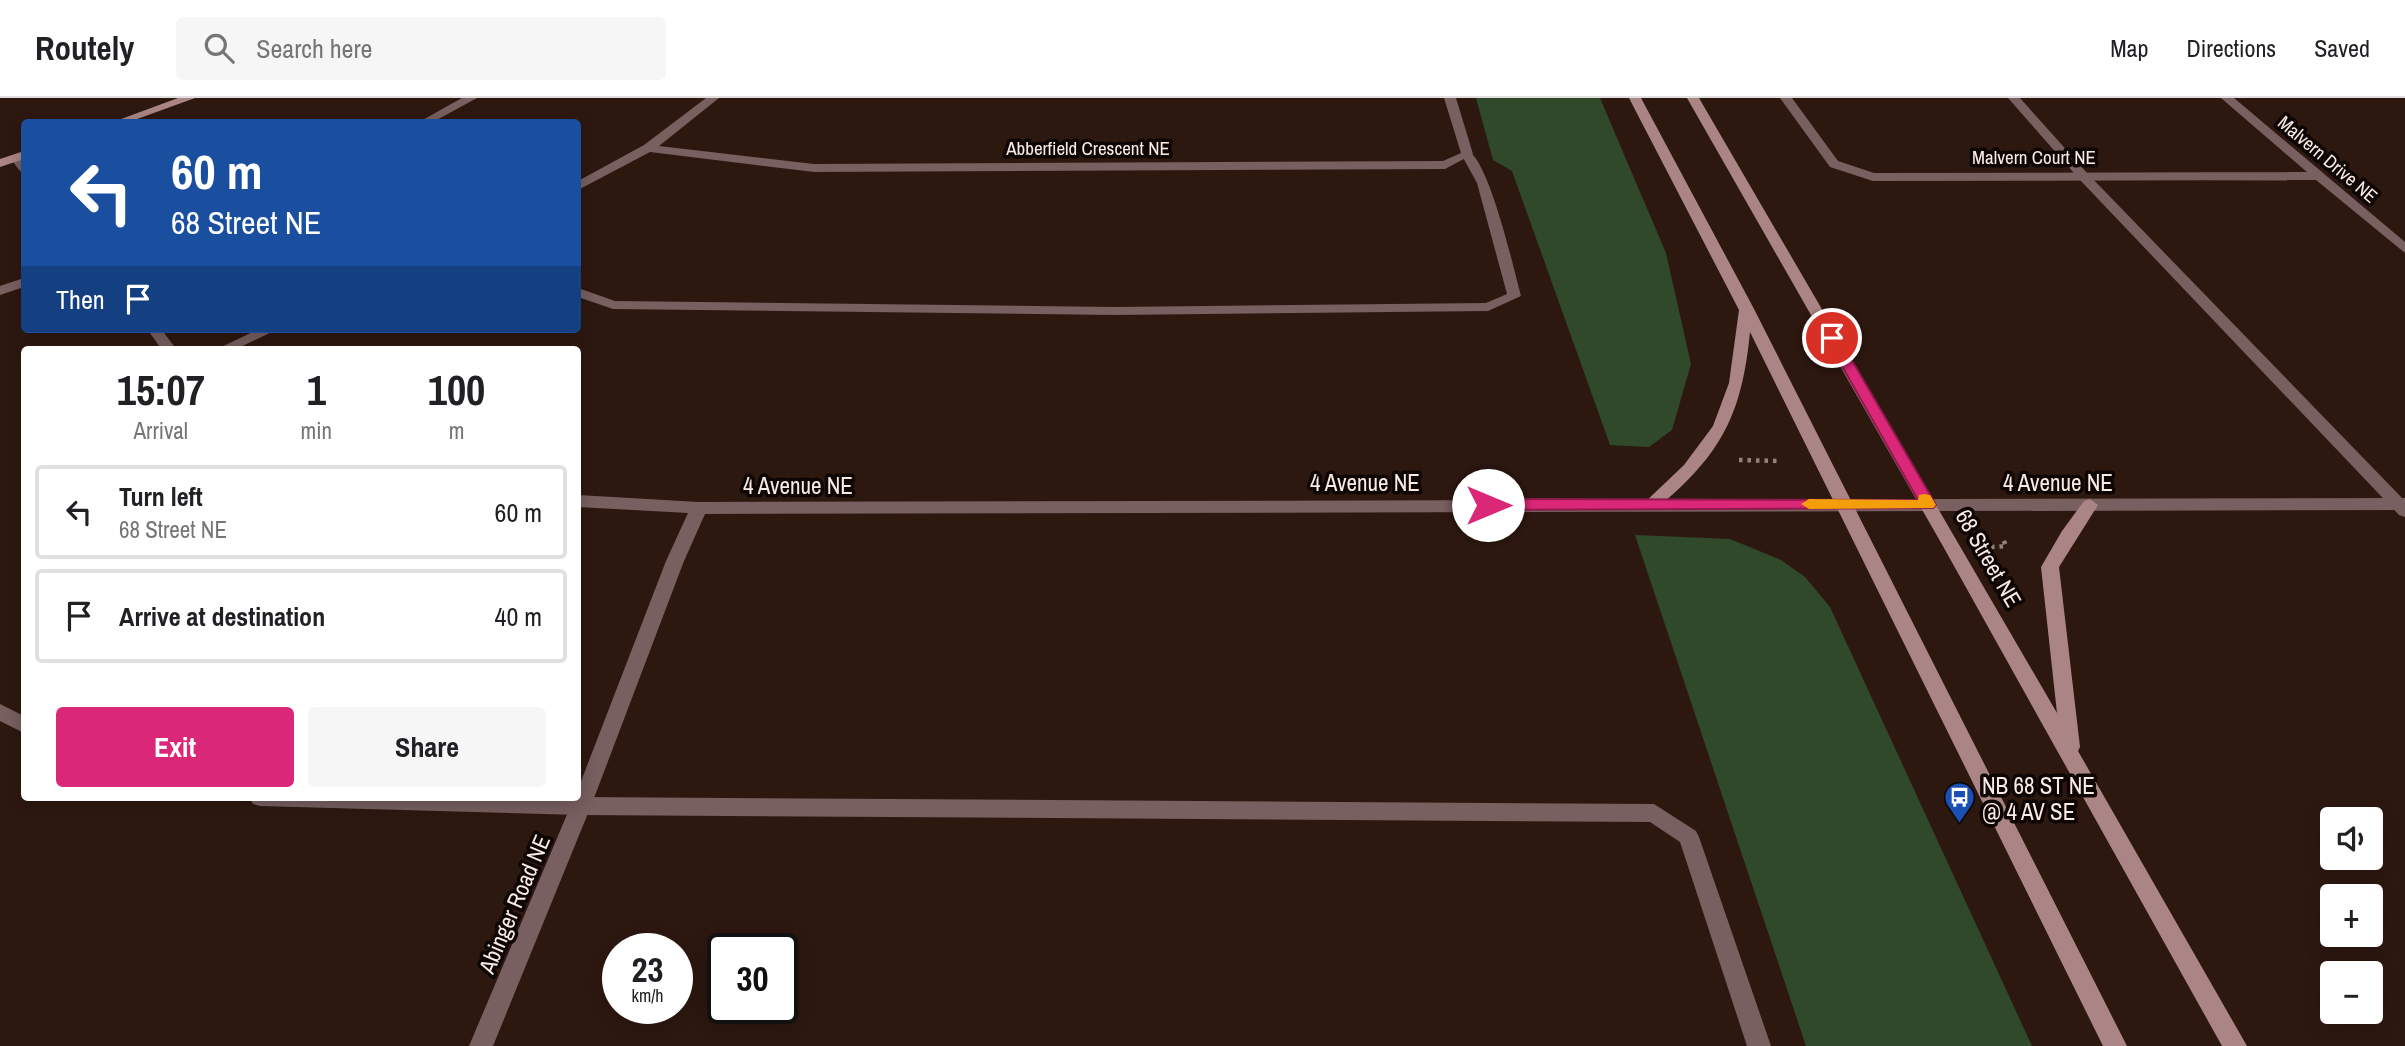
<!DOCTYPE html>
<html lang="en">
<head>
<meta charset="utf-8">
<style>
	:root { --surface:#fff; --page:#f6f6f6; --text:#202124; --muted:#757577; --line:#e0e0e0; --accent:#db2777 }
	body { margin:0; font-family:"Archivo Narrow",sans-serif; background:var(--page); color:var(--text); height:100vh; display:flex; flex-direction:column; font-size:26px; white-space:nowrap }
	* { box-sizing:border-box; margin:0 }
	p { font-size:23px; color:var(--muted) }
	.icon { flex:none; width:38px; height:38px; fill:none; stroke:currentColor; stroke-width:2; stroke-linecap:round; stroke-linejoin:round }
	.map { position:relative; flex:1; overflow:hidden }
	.drawer { position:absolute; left:21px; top:248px; width:560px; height:455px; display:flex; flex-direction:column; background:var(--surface); border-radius:7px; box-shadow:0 4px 18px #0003 }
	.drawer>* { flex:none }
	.guide { position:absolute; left:21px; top:21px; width:560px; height:214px; border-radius:7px; box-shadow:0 4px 18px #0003; background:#1a4fa0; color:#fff; overflow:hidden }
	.fabs { position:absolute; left:2320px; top:709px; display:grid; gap:14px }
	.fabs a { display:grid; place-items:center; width:63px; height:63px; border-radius:7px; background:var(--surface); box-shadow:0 4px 18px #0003; font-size:35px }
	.speed { position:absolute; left:602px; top:835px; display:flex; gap:14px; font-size:35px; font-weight:700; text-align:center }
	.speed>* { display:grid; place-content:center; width:91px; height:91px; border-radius:50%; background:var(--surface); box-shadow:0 4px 18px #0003; line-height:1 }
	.speed small { font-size:18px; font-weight:400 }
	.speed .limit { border:4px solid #111; border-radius:10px; background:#fff; color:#111 }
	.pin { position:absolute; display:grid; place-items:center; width:60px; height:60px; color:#fff; margin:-30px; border:4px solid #fff; border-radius:50%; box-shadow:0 2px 7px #0007 }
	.me { position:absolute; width:77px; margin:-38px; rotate:90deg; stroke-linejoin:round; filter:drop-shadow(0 0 5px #0008) }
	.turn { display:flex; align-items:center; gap:24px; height:147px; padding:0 35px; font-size:32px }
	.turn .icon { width:91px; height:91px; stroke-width:2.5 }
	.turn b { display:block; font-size:49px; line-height:60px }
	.then { display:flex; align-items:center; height:66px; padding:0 35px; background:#0003; gap:14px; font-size:26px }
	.eta { display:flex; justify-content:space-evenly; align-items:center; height:119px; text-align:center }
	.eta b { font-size:42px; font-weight:700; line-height:49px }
	.action { display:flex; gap:14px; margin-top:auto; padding:14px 35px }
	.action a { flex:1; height:80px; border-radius:7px; background:var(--accent); color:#fff; font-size:28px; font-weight:700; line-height:80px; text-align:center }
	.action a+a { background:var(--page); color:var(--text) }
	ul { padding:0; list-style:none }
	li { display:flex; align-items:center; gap:21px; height:94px; margin:0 14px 10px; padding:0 21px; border:4px solid var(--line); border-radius:7px }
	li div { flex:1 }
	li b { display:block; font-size:26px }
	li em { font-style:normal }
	header { display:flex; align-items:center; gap:42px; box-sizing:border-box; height:98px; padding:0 35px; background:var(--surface); border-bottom:2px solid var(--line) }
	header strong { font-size:33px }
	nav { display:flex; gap:38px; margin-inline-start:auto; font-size:24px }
	.search { width:490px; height:63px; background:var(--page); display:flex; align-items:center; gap:18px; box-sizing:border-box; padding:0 24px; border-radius:7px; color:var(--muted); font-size:26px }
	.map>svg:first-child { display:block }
	.green { fill:#2f492a }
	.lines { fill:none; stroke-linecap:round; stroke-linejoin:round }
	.path { stroke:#93817a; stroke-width:4.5; stroke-dasharray:3.5 5; stroke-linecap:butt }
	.lane { fill:#785f60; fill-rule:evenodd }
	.street { fill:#785f60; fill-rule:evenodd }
	.secondary { fill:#ab8585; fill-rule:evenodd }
	.route { fill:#db2777; stroke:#8e194d; stroke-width:2 }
	.slow { fill:#f59e0b }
	.labels { text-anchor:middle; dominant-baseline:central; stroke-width:7; stroke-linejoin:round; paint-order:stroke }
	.far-street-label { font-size:19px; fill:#faebe5; stroke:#0e0604 }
	.street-label { font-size:23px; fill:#faebe5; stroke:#0e0604 }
	.poi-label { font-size:23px; fill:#faebe5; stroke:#0e0604; text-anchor:start }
</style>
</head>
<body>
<header>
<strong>Routely</strong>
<div class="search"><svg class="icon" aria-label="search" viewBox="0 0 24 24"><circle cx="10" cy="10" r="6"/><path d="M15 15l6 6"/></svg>Search here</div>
<nav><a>Map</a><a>Directions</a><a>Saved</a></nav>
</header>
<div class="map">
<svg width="2405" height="948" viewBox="0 0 2405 948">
	<rect width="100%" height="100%" fill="#2d1810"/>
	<g class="green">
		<path d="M 1476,0 L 1600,0 L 1666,155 L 1691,266 L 1672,332 L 1649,349 L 1610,347 L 1512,73 L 1493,62 Z"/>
		<path d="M 1635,437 L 1730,441 L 1781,462 L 1805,479 L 1830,509 L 2032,948 L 1806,948 Z"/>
	</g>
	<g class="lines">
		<g class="path">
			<path d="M 1739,362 L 1780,363"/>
			<path d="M 1991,449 L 2006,448 L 2003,441"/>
		</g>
		<g class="lane">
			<path d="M 462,0 L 477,0 L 433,24 L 419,24 Z"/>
			<path d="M 2008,0 L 2020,0 L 2088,76 L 2405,403 L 2405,419 L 2399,417 L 2080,82 Z"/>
			<path d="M 1467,52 C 1489,61 1514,172 1521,198 L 1488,213 L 1115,217 L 613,211 L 578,199 L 578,190 L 615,203 L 1115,209 L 1486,205 L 1507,196 L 1477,85 L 1461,56 Z"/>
			<path d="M 24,180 L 24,189 L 0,197 L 0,188 Z"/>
			<path d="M 0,606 L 24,618 L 24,635 L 0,623 Z"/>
			<path d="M 578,699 L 1654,706 L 1696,733 L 1699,739 L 1771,948 L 1747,948 L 1680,744 L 1650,724 L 581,717 L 260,708 L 253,706 L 250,700 Z"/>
		</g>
		<g class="street">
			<path d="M 706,0 L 719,0 L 659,48 L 814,66 L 1443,63 L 1461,55 L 1444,0 L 1456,0 L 1473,56 L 1445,71 L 814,74 L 650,54 L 578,92 L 578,83 L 644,47 Z"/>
			<path d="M 1780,0 L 1792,0 L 1838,63 L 1874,75 L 2307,74 L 2221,0 L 2234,0 L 2405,144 L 2405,155 L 2316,82 L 1873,83 L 1830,69 Z"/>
			<path d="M 16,56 L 24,63 L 24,74 L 20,73 L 10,60 Z"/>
			<path d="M 147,231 L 161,231 L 177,252 L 162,252 Z"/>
			<path d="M 259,231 L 278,231 L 234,252 L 215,252 Z"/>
			<path d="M 578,397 L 699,404 L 2405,400 L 2405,412 L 705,416 L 684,463 L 591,708 L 493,948 L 469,948 L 574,700 L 578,700 L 578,691 L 666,463 L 688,415 L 578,409 Z"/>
		</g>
		<g class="secondary">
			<path d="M 178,0 L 195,0 L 129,24 L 113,24 Z"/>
			<path d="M 1629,0 L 1641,0 L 1753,209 L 2127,948 L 2103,948 L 1750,234 C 1742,317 1721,357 1657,410 L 1651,412 L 1643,406 L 1684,367 L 1713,328 L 1729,285 L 1739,212 Z"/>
			<path d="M 1687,0 L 1699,0 L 2057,615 L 2041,469 L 2062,433 L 2084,403 L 2090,401 L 2098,407 L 2059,469 L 2080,649 L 2078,653 L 2247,948 L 2222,948 L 1944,450 Z"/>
			<path d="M 24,53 L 24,61 L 0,69 L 0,61 Z"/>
		</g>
	</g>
	<path class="route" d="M 1832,236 L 1839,240 L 1936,407 L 1933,410 L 1488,412 L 1480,407 L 1488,401 L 1918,402 L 1826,240 Z"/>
	<path class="slow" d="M 1924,396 L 1930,397 L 1936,407 L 1933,410 L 1809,411 L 1801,406 L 1809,401 L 1918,402 L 1919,397 Z"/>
	<defs>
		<symbol id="bus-pin" viewBox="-11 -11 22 30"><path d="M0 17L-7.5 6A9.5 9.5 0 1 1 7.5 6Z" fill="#1a4fb4" stroke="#0e0604"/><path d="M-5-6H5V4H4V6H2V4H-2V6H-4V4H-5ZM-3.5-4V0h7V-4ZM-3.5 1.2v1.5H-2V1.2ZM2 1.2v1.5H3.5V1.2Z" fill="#fff"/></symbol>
	</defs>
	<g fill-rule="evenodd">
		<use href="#bus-pin" x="1942" y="682" width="35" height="47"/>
	</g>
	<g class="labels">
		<g class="far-street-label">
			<text x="1088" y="50">Abberfield Crescent NE</text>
			<text x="2034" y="59">Malvern Court NE</text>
			<text transform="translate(2328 61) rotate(40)">Malvern Drive NE</text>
		</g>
		<g class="street-label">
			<text x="1365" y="384">4 Avenue NE</text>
			<text x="2058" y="384">4 Avenue NE</text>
			<text x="798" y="387">4 Avenue NE</text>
			<text transform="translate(1989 460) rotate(60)">68 Street NE</text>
			<text transform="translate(514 806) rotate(-67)">Abinger Road NE</text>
		</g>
		<g class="poi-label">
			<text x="1982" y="687">NB 68 ST NE<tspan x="1982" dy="26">@ 4 AV SE</tspan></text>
		</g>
	</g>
</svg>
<div class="fabs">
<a><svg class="icon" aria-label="sound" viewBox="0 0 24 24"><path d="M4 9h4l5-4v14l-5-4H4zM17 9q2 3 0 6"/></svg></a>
<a>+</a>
<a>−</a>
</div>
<div class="speed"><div>23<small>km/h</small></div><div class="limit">30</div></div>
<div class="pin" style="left:1832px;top:240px;background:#d93025"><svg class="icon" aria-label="arrive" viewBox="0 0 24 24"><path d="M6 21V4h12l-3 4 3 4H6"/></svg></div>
<svg class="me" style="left:1488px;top:407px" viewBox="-20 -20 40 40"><circle r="19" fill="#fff"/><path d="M0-13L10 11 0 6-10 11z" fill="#db2777"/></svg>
<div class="guide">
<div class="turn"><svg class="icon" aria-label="left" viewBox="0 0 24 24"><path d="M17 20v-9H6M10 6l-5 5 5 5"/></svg><div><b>60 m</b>68 Street NE</div></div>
<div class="then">Then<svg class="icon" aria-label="arrive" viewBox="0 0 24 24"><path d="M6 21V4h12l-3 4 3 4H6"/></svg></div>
</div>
<section class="drawer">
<div class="eta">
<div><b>15:07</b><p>Arrival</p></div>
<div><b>1</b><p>min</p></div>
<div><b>100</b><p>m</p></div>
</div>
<ul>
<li><svg class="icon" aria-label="left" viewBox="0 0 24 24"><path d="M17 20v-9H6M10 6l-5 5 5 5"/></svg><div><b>Turn left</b><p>68 Street NE</p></div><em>60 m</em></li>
<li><svg class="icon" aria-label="arrive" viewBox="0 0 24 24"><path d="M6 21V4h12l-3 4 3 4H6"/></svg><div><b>Arrive at destination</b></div><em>40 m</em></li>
</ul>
<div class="action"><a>Exit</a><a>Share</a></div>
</section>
</div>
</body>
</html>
